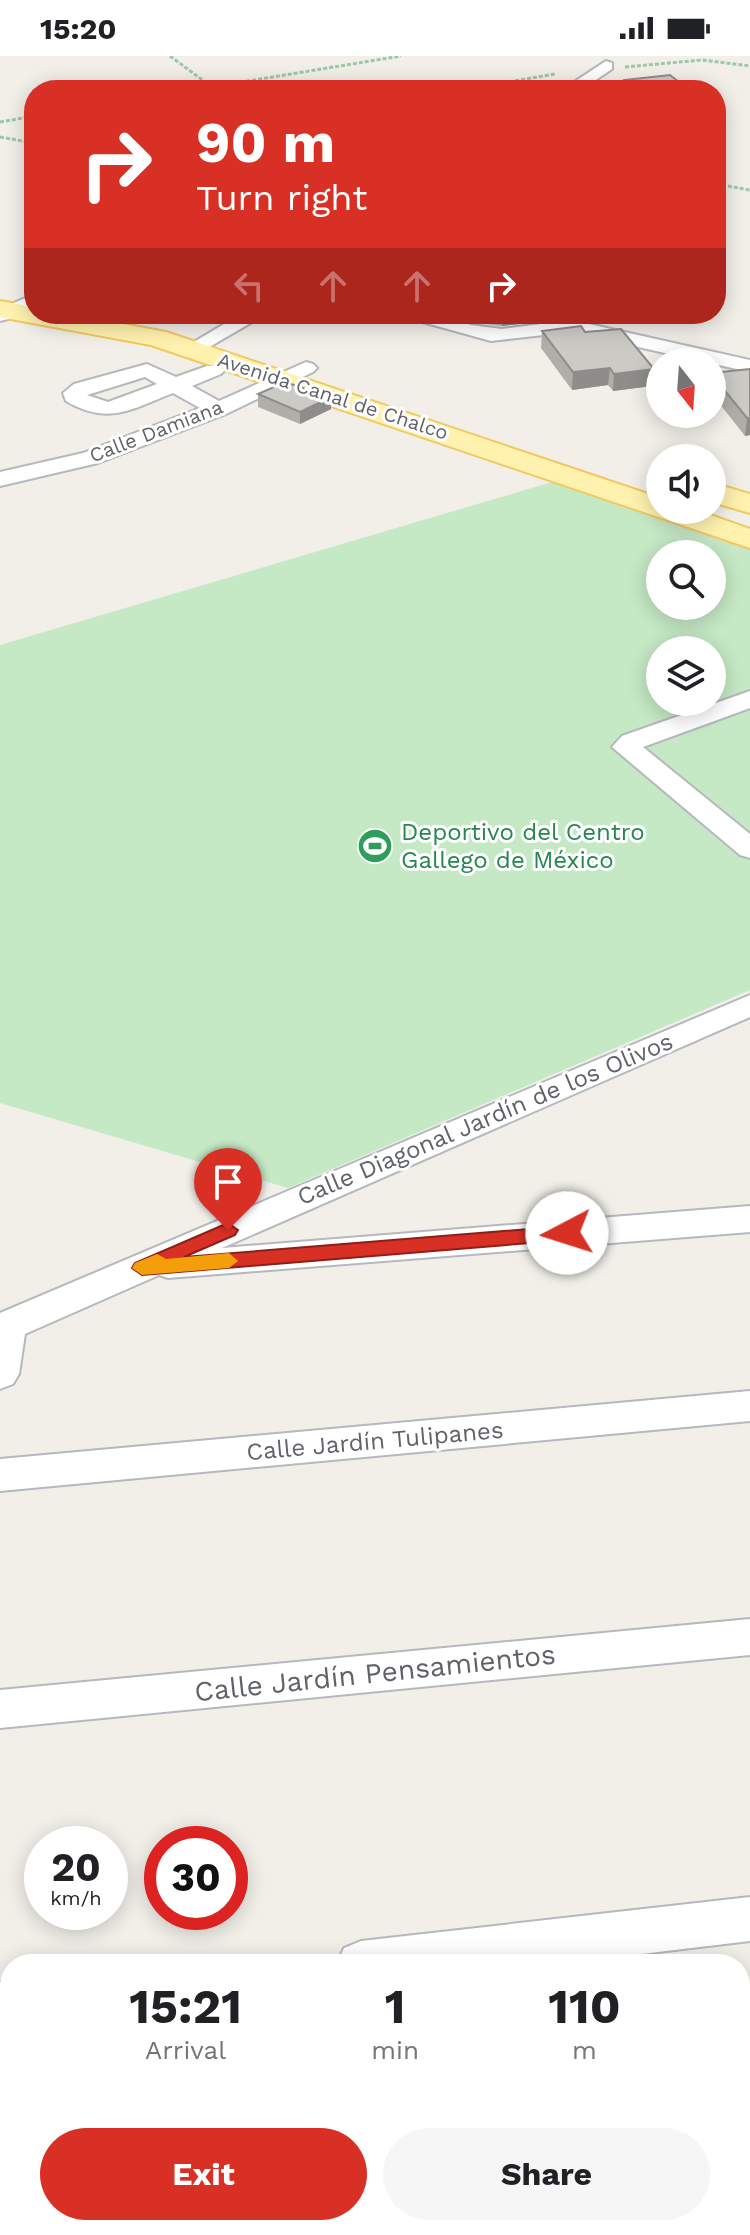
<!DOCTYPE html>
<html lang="en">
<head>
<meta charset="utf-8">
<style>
	:root { --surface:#fff; --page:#f6f6f6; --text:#202124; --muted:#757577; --accent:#d93025 }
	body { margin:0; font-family:"Work Sans",sans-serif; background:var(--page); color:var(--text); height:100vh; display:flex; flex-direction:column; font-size:30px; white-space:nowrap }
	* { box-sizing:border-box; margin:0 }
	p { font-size:26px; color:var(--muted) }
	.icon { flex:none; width:44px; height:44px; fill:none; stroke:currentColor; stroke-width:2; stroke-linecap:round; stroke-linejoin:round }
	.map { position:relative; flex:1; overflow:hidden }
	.drawer { position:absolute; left:0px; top:1898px; width:750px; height:282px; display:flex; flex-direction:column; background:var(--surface); border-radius:32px 32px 0 0; box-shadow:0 4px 20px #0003 }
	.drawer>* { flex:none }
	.guide { position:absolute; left:24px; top:24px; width:702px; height:244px; border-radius:32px; box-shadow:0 4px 20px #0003; background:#d93025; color:#fff; overflow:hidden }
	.needle { width:52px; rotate:163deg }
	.controls { position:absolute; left:646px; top:292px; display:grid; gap:16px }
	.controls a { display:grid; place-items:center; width:80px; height:80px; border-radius:50%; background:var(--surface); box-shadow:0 4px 20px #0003; font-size:40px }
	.speed { position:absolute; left:24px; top:1770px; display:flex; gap:16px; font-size:40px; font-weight:700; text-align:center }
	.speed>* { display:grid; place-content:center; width:104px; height:104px; border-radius:50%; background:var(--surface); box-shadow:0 4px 20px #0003; line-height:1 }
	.speed small { font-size:20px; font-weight:400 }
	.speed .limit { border:12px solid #d22; background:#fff; color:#111 }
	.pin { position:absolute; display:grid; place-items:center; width:68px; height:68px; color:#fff; margin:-82px -34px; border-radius:50% 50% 50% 0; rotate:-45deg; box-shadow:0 0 8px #0007 }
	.pin .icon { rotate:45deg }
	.me { position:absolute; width:88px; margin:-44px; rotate:265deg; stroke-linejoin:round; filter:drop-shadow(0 0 6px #0008) }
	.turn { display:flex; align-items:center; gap:28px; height:168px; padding:0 40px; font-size:36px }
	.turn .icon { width:104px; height:104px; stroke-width:2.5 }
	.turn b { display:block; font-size:56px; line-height:68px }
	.lanes { display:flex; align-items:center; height:76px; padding:0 40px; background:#0003; justify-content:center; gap:40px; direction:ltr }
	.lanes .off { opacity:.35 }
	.eta { display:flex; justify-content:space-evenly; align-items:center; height:136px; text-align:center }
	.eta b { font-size:48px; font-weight:700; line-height:56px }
	.primary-button { display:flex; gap:16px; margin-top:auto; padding:16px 40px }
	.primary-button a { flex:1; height:92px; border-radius:48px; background:var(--accent); color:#fff; font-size:32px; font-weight:700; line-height:92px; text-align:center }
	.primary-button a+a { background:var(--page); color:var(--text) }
	.status { display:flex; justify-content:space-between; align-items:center; height:56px; padding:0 40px; background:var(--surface); direction:ltr }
	.status svg { height:22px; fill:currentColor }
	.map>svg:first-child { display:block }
	.green { fill:#c5e8c5; fill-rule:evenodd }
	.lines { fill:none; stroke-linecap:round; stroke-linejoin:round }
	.minor-casing { stroke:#b5b8bc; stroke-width:4 }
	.major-casing { stroke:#f2c960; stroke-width:4 }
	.path { stroke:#9cc7a9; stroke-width:3; stroke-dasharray:4 2; stroke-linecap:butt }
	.minor { fill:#fff; fill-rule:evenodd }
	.major { fill:#fff2af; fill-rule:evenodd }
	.wall { fill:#afaea9 }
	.shaded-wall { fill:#8f8d8a }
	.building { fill:#cccac5; stroke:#8f8d8a; stroke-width:2 }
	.route { fill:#d93025; stroke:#8d1f18; stroke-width:2 }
	.slow { fill:#f59e0b }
	.labels { text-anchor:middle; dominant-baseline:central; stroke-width:6; stroke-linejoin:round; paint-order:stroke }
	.far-street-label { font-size:20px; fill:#5f6368; stroke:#fff }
	.leisure-label { font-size:24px; fill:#27864d; stroke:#fff; text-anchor:start }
	.street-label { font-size:24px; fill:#5f6368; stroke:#fff }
	.near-street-label { font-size:28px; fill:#5f6368; stroke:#fff }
</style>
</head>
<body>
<div class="status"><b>15:20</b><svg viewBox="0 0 49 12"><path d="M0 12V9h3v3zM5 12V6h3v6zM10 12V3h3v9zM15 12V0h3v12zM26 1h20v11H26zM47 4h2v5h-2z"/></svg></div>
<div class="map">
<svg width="750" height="2179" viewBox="0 0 750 2179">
	<rect width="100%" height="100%" fill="#f1efe8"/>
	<path class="green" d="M 552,426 L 750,494 L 750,934 L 288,1132 L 0,1047 L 0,589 ZM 660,498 L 712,498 L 712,550 L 660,550 ZM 660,594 L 712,594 L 712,646 L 660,646 Z"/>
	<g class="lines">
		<defs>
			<g id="minor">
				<path d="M 606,5 L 612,7 L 612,13 L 581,34 L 562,34 Z"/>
				<path d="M 30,240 L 34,241 L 34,252 L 24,259 L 0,265 L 0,253 Z"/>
				<path d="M 241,258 L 266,258 L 199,297 L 192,299 L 182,293 Z"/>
				<path d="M 405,258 L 436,258 L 471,269 L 502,273 L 571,264 L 750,304 L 750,316 L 571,276 L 491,285 L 408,262 Z"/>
				<path d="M 306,306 L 313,308 L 317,312 L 313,316 L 226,358 L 98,407 L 0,430 L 0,416 L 83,397 L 200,352 L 173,337 C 132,353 108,370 66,345 L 63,337 L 74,328 L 147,308 L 176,321 L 207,310 L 221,310 L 225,314 L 221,318 L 192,330 L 219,345 ZM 145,321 L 157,328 L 108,346 L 87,339 Z"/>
				<path d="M 750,635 L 750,652 L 643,691 L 750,778 L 750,802 L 740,799 L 612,691 L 622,680 Z"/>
				<path d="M 750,939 L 750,961 L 222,1192 L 750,1150 L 750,1176 L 168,1222 L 159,1219 L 25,1278 L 19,1318 L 13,1328 L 0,1333 L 0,1257 Z"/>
				<path d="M 750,1335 L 750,1365 L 0,1435 L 0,1403 Z"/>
				<path d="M 750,1563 L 750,1599 L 0,1672 L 0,1634 Z"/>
				<path d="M 750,1841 L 750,1885 L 558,1908 L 337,1908 L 344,1892 L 361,1885 Z"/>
				<path d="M 10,1924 L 10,1972 L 0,1974 L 0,1926 Z"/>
			</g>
			<g id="major">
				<path d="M 0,245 L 34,251 L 34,258 L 70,258 L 166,276 L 660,442 L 660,454 L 696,454 L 750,473 L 750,492 L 151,289 L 0,261 Z"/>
				<path d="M 712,427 L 750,438 L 750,457 L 712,446 Z"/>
			</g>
		</defs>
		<use href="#minor" class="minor-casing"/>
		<use href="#major" class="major-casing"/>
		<g class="path">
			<path d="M 170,0 L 216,34"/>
			<path d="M 625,11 L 702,4 L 750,10"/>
			<path d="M 193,34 L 401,0"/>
			<path d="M 462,34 L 555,18"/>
			<path d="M 0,66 L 34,60"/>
			<path d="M 0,81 L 34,87"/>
			<path d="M 716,128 L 750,134"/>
		</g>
		<use href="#minor" class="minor"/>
		<use href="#major" class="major"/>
	</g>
	<g class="wall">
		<path d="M 625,24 L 689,34 L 631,34 L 624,29 Z"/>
		<path d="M 312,258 L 358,258 L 340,267 Z"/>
		<path d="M 465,258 L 531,258 L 520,268 L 502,270 L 472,266 Z"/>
		<path d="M 542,275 L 585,276 L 652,330 L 613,335 L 608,329 L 572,334 L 541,292 Z"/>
		<path d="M 750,313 L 750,379 L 745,380 L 712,338 L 712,317 Z"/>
		<path d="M 258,338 L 331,353 L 300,368 L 258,351 Z"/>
	</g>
	<g class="shaded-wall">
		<path d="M 340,258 L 358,258 L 340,267 Z"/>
		<path d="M 523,258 L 531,258 L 520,268 L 502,270 L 502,263 Z"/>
		<path d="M 610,312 L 608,329 L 572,334 L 573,316 Z"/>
		<path d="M 654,313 L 652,330 L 613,335 L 614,318 Z"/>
		<path d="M 331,341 L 331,353 L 300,368 L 300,356 Z"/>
		<path d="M 747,362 L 750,362 L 750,379 L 745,380 Z"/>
	</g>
	<g class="building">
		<path d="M 670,19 L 689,34 L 638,34 L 625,24 Z"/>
		<path d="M 471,258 L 523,258 L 520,260 L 502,263 Z"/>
		<path d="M 581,270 L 585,276 L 621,273 L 654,313 L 614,318 L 610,312 L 573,316 L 542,275 Z"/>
		<path d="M 750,313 L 750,362 L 747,362 L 712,319 L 712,317 Z"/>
		<path d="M 285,326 L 331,341 L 300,356 L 258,338 Z"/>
	</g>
	<path class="route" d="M 228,1167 L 238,1174 L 235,1179 L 184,1201 L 567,1170 L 577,1177 L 567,1184 L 142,1219 L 132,1212 L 135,1207 Z"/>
	<path class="slow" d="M 229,1197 L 238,1205 L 229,1212 L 142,1219 L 132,1212 L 135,1207 L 157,1198 L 166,1203 Z"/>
	<defs>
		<symbol id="stadium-disc" viewBox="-11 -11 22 22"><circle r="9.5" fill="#2e9e5b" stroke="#fff"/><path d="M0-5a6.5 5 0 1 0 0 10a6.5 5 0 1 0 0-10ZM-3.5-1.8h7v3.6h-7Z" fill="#fff"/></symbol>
	</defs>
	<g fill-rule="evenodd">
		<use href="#stadium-disc" x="355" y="770" width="40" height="40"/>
	</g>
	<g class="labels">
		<g class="far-street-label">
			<text transform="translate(333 340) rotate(18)">Avenida Canal de Chalco</text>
			<text transform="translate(156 375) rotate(-21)">Calle Damiana</text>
		</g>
		<g class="leisure-label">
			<text x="401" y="776">Deportivo del Centro<tspan x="401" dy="28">Gallego de México</tspan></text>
		</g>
		<g class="street-label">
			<text transform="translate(485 1063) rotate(-23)">Calle Diagonal Jardín de los Olivos</text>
			<text transform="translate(375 1385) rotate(-5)">Calle Jardín Tulipanes</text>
		</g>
		<g class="near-street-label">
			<text transform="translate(375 1617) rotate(-6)">Calle Jardín Pensamientos</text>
		</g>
	</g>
</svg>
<div class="controls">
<a><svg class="needle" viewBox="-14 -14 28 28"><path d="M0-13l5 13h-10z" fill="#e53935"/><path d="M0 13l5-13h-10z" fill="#757577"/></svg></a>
<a><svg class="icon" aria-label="sound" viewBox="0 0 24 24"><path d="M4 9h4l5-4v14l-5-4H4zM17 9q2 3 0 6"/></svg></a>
<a><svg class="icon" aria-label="search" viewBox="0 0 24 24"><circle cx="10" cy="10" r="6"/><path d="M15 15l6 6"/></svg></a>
<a><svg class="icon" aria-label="layers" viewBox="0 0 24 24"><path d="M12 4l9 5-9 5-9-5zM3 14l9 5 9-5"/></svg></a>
</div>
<div class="speed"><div>20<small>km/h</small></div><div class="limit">30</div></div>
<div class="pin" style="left:228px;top:1174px;background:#d93025"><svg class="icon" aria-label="arrive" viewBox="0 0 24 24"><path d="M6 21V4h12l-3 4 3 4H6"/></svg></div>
<svg class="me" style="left:567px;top:1177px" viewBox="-20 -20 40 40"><circle r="19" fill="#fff"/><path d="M0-13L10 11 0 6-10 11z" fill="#d93025"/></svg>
<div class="guide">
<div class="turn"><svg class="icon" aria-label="right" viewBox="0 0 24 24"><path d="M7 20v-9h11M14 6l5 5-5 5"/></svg><div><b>90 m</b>Turn right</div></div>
<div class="lanes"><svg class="icon off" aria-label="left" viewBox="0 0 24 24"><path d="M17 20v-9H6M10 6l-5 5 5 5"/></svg><svg class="icon off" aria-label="ahead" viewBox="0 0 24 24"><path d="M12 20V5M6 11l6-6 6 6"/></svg><svg class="icon off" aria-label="ahead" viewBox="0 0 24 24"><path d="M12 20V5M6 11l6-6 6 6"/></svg><svg class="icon" aria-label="right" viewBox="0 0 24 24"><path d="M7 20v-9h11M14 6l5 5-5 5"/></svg></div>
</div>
<section class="drawer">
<div class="eta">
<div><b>15:21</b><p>Arrival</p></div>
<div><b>1</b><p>min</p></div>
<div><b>110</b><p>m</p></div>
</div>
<div class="primary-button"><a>Exit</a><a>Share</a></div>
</section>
</div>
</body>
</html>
